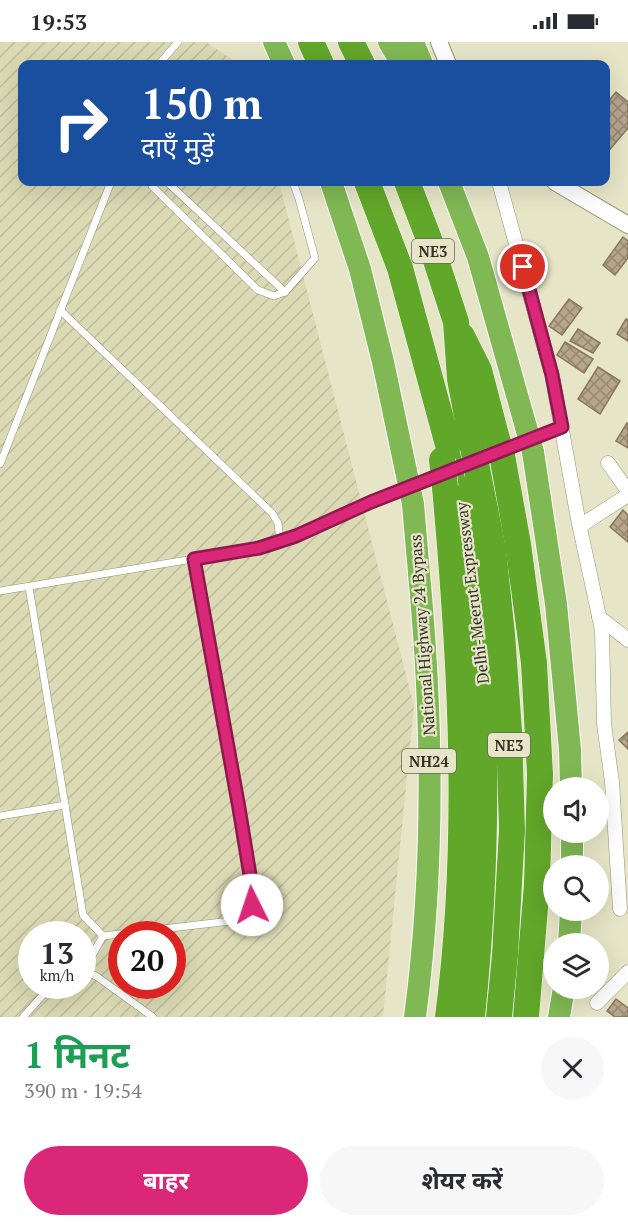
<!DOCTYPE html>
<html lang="hi">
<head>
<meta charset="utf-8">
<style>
	:root { --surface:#fff; --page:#f7f7f7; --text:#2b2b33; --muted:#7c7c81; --accent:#db2777 }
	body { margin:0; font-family:"PT Serif","Noto Sans Devanagari",serif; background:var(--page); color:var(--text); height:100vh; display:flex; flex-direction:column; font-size:22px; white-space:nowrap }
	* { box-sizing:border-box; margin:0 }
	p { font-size:20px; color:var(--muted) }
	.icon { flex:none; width:33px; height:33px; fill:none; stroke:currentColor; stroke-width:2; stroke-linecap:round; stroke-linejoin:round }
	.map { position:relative; height:975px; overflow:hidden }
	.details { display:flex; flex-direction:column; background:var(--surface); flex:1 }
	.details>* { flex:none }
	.guide { position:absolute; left:18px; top:18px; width:592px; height:126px; border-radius:12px; box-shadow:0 6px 24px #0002; background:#1a4fa0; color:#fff; overflow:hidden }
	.tools { position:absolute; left:543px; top:735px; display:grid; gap:12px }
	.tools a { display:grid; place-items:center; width:66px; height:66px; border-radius:50%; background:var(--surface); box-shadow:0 6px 24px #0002; font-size:30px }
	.speed { position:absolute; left:18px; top:879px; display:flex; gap:12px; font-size:30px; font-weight:700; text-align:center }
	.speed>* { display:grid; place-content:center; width:78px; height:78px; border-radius:50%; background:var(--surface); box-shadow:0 6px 24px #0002; line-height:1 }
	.speed small { font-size:15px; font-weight:400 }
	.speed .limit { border:9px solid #d22; background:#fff; color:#111 }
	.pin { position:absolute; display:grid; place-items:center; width:51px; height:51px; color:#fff; margin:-26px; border:3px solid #fff; border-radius:50%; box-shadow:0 2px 6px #0007 }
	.me { position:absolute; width:66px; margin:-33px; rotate:356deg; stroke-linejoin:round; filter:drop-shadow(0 0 4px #0008) }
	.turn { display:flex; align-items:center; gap:21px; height:126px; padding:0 24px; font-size:27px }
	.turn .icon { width:78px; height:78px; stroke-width:2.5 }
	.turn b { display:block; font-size:42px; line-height:51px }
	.round { display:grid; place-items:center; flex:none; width:63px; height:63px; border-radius:32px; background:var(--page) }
	.summary { display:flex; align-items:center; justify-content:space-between; height:102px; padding:0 24px }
	h1 { font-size:36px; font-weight:700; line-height:45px; color:#1e9e55 }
	.action { display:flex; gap:12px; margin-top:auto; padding:12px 24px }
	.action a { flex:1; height:69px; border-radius:36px; background:var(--accent); color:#fff; font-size:24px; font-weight:700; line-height:69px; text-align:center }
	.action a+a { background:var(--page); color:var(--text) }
	.status { display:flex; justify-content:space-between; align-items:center; height:42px; padding:0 30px; background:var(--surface); direction:ltr }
	.status svg { height:16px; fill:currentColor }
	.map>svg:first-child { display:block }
	.industrial { fill:url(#industrial-furrows); fill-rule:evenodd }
	.building { fill:url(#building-cross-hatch); stroke:#88775f; stroke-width:1.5 }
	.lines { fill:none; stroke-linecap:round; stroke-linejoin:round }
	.service-casing { stroke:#949377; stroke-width:8 }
	.minor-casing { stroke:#949377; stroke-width:15 }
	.tertiary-casing { stroke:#949377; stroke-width:18 }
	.trunk-casing { stroke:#fff; stroke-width:24 }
	.motorway-casing { stroke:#fff; stroke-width:27 }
	.service { stroke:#fff; stroke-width:7 }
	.minor { stroke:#fff; stroke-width:14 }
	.tertiary { stroke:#fff; stroke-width:16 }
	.trunk { stroke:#80b854; stroke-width:22 }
	.motorway { stroke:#61a729; stroke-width:26 }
	.trunk-bridge-casing { stroke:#fff; stroke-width:24; stroke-linecap:butt }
	.motorway-bridge-casing { stroke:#fff; stroke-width:27; stroke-linecap:butt }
	.trunk-bridge { stroke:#80b854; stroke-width:22 }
	.motorway-bridge { stroke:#61a729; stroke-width:26 }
	.route-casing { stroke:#8e194d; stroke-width:15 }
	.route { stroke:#db2777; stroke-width:10 }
	.labels { text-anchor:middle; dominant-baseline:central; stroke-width:4.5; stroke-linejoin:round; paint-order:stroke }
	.shield { fill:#e6e5c7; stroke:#676756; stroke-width:1.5 }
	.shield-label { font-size:15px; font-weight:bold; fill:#313125 }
	.street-label { font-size:16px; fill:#313125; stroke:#e6e5c7 }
</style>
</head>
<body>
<div class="status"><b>19:53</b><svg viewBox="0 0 49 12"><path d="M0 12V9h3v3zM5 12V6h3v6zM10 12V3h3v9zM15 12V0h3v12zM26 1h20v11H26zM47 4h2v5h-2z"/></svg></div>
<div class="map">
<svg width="628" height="975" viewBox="0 0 628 975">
	<defs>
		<pattern id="industrial-furrows" width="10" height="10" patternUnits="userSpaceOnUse" patternTransform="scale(1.5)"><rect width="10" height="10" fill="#dcdab4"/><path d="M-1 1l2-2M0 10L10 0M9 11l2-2" fill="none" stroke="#bdbc9b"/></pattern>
		<pattern id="building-cross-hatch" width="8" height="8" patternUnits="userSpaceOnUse" patternTransform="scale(1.5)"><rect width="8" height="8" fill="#b7a58c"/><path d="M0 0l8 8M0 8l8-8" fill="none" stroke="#958772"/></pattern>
	</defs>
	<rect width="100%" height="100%" fill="#e6e5c7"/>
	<path class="industrial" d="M 0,0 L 206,0 L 239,22 L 22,22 L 22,140 L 279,140 L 414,664 L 383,975 L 0,975 ZM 32,892 L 82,892 L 82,944 L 32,944 ZM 122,892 L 172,892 L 172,944 L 122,944 Z"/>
	<g class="building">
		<path d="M 616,50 L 628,60 L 628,86 L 606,112 L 606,62 Z"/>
		<path d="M 623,195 L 628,199 L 628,216 L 615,233 L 603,223 Z"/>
		<path d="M 569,257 L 582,266 L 562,293 L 549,284 Z"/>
		<path d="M 626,277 L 628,278 L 628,299 L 617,292 Z"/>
		<path d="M 578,287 L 600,301 L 593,311 L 570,299 Z"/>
		<path d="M 565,300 L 593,317 L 584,331 L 557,313 Z"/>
		<path d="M 598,325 L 620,339 L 600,372 L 578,357 Z"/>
		<path d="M 627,381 L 628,382 L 628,406 L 616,399 Z"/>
		<path d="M 623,468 L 628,473 L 628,500 L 610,485 Z"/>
		<path d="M 628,690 L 628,707 L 619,698 Z"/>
		<path d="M 616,957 L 628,966 L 628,975 L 615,975 L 607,969 Z"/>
	</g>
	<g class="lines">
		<defs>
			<g id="service">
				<path d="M 159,22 L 178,0"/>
				<path d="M 151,140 L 152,144 L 164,156 L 258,248 L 274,254 L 285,250 L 315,216 L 299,157 L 293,140"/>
				<path d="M 167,140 L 285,250"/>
				<path d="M 60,268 L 272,471 L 278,481 L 280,499"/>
				<path d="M 506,407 L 562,385"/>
				<path d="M 0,422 L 111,140"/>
				<path d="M 0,549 L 259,506 C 320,485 379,457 440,433"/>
				<path d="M 65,763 L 83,873 L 103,894"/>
				<path d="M 0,774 L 65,763 L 29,545"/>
				<path d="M 103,894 L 239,878 L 252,863 L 251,839 L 239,767 L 194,517"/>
				<path d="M 82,928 L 96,934 L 153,975"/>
				<path d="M 84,928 L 103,894"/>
				<path d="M 23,975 L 51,944"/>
			</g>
			<g id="minor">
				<path d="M 499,140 L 552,333 L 578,477 L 602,588 L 604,682 L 612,740 L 620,867"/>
				<path d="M 608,421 L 628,449"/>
				<path d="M 580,484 L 628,453"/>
				<path d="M 599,575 L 628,598"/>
				<path d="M 597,961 L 628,930"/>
			</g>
			<g id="tertiary">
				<path d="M 439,0 L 448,22"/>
				<path d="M 555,140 L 628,183"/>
			</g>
			<g id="trunk">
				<path d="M 274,0 L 284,22"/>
				<path d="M 389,0 L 402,22"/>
				<path d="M 413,0 L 422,22"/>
				<path d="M 331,140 L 360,227 L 383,320 L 406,429"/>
				<path d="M 449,140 L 478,215 L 526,385"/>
				<path d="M 533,410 L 556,562 L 570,708 L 571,746"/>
				<path d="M 413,462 C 417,511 422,559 425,607 C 433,729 431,854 415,975"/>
				<path d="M 572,790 L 572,824"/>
				<path d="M 569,902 L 571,868"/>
				<path d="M 559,975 L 564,946"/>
			</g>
			<g id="motorway">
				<path d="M 311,0 L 321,22"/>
				<path d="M 351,0 L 362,22"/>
				<path d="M 367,140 L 400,226 L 453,421"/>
				<path d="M 407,140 L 429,197 L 456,280 L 460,337 L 473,406"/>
				<path d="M 462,294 L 479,328 L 497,397"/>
				<path d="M 502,413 L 518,502 L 534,621 L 540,732 L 537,842 L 526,975"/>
				<path d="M 478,432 L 493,507 L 502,592 L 509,688 L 512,788 L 505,913 L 499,975"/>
				<path d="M 458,440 C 469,491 474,541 478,593 C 489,721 485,848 472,975"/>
				<path d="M 445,446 C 461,622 471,799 448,975"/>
			</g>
		</defs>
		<use href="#service" class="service-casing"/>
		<use href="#minor" class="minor-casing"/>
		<use href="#tertiary" class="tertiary-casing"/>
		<use href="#trunk" class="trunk-casing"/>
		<use href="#motorway" class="motorway-casing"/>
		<use href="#service" class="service"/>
		<use href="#minor" class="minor"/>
		<use href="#tertiary" class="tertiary"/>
		<use href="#trunk" class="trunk"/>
		<use href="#motorway" class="motorway"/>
		<defs>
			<g id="trunk-bridge">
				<path d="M 526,385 L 533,410"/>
				<path d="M 406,429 L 413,462"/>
			</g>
			<g id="motorway-bridge">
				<path d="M 497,397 L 502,413"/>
				<path d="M 473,406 L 478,432"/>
				<path d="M 442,418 L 445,445"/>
			</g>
		</defs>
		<use href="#trunk-bridge" class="trunk-bridge-casing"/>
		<use href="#motorway-bridge" class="motorway-bridge-casing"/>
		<use href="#trunk-bridge" class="trunk-bridge"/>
		<use href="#motorway-bridge" class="motorway-bridge"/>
	</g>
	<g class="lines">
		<defs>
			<path id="route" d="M 252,863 L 251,839 L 239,766 L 194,517 L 259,506 L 296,494 L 371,460 L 562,385 L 552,333 L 523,225"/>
		</defs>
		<use href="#route" class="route-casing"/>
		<use href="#route" class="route"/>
	</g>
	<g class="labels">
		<g class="shield">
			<rect x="412" y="197" width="42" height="24" rx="4.5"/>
			<rect x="488" y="691" width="42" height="24" rx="4.5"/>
			<rect x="402" y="707" width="54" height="24" rx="4.5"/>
		</g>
		<g class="shield-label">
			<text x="433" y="209">NE3</text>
			<text x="509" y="703">NE3</text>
			<text x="429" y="719">NH24</text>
		</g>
		<g class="street-label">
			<text transform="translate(472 551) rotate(-97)">Delhi-Meerut Expressway</text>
			<text transform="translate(422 593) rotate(-94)">National Highway 24 Bypass</text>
		</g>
	</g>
</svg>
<div class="tools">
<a><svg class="icon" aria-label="sound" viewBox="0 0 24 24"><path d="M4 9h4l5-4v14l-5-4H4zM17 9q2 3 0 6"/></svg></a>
<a><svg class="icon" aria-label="search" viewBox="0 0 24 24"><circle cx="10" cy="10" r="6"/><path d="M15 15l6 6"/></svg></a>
<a><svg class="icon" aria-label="layers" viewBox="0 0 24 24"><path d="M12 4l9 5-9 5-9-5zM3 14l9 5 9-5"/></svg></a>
</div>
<div class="speed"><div>13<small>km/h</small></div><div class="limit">20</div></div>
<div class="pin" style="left:523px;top:225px;background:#d93025"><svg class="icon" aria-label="arrive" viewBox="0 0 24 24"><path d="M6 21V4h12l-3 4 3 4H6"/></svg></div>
<svg class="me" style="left:252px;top:863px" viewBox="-20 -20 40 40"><circle r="19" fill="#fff"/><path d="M0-13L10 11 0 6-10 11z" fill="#db2777"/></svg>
<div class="guide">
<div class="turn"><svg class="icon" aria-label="right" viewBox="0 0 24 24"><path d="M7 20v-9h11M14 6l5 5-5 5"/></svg><div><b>150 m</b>दाएँ मुड़ें</div></div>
</div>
</div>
<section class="details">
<div class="summary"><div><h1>1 मिनट</h1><p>390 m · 19:54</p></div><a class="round"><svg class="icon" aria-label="close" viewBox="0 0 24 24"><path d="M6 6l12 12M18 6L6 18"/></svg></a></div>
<div class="action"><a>बाहर</a><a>शेयर करें</a></div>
</section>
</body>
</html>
